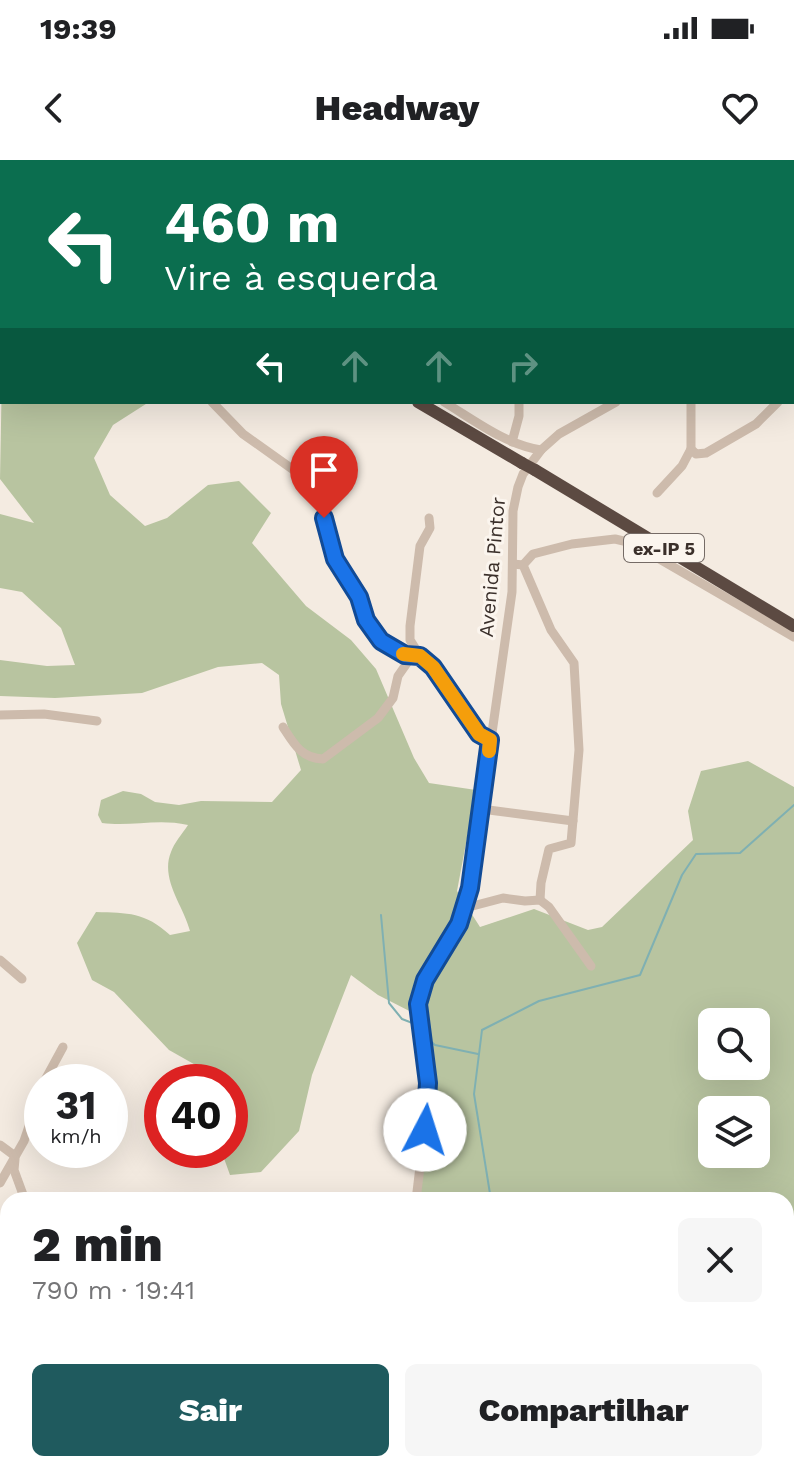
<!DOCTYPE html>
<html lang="pt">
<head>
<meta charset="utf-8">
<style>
	:root { --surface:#fff; --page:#f6f6f6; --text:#202124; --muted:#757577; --accent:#1f5a5e }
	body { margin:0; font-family:"Work Sans",sans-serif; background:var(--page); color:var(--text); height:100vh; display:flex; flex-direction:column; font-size:30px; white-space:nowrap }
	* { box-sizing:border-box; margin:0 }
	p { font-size:26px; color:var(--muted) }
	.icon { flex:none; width:44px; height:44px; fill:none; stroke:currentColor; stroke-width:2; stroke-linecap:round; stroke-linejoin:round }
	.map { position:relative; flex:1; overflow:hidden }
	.drawer { position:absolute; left:0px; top:1032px; width:794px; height:280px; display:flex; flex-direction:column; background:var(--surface); border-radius:24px 24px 0 0; box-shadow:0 8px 32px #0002 }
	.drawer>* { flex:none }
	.hud { position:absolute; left:0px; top:0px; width:794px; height:244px; box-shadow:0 8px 32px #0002; background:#0b6e4f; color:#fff; overflow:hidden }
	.tools { position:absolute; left:698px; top:848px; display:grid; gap:16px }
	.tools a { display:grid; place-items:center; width:72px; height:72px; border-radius:12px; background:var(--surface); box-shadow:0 8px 32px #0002; font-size:40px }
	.speed { position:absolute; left:24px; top:904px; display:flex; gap:16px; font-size:40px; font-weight:700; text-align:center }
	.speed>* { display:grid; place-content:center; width:104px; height:104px; border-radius:50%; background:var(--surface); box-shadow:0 8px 32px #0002; line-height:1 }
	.speed small { font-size:20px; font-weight:400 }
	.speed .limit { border:12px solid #d22; background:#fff; color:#111 }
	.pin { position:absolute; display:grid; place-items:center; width:68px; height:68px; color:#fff; margin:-82px -34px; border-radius:50% 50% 50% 0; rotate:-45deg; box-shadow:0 0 8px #0007 }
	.pin .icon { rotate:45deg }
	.me { position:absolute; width:88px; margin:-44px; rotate:5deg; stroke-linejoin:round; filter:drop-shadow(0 0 6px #0008) }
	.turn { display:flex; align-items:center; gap:28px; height:168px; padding:0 32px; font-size:36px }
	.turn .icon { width:104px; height:104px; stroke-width:2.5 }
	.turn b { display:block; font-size:56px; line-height:68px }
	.lanes { display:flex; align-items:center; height:76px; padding:0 32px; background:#0003; justify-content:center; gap:40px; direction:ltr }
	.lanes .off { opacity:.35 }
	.round { display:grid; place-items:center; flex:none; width:84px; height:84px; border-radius:12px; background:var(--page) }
	.head { display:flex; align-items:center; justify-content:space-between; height:136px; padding:0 32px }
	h1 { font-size:48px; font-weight:800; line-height:60px }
	.primary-button { display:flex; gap:16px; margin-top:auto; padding:16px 32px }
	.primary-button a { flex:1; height:92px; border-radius:12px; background:var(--accent); color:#fff; font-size:32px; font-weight:800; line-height:92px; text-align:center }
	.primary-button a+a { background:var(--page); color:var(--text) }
	.status { display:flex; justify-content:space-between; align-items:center; height:56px; padding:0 40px; background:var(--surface); direction:ltr }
	.status svg { height:22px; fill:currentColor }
	header { display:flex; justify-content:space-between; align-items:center; height:104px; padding:0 32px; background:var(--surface); font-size:36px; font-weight:800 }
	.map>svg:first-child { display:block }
	.green { fill:#b8c4a0; fill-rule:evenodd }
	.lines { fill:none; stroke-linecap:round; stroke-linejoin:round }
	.stream { stroke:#7fb0b2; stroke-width:2 }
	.minor { stroke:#cdbbac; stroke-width:9 }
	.highway { stroke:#5c4a42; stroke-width:12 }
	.highway-bridge { stroke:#5c4a42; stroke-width:12 }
	.route-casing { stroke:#114b97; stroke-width:20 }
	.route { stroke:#1a73e8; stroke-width:14 }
	.slow { stroke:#f59e0b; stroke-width:14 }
	.labels { text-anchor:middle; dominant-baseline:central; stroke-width:6; stroke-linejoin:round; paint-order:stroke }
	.shield { fill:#fbf5ee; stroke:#756b66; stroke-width:2 }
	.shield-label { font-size:18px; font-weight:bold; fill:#3b302b }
	.street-label { font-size:20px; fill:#3b302b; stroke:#fbf5ee }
</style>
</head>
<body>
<div class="status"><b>19:39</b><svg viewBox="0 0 49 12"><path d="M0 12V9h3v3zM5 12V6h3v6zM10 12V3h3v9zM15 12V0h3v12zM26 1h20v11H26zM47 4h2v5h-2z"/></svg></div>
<header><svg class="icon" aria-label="back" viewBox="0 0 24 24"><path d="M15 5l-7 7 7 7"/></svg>Headway<svg class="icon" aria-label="heart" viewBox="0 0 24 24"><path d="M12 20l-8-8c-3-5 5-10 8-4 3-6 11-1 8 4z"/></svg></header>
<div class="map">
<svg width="794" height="1312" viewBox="0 0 794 1312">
	<rect width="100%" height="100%" fill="#f4ebe1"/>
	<g class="green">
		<path d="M 2,209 L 2,242 L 149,242 L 113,265 L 94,298 L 110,335 L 145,366 L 167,358 L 208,325 L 239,321 L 271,353 L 252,383 L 306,446 L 351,480 L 376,509 L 414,598 L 429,623 L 476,630 L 457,731 L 480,767 L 534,749 L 588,770 L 602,767 L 693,680 L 688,651 L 701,611 L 748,601 L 794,627 L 794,1064 L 786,1067 L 786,1040 L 420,1040 C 420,1011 429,983 432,954 C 434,922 430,891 427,860 L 378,835 L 351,815 L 312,915 L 299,971 L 261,1012 L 230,1015 L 221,990 L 230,990 L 230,922 L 215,922 L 215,916 L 169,890 L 114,832 L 92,820 L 77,783 L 96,752 C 128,753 145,752 170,775 L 190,771 C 183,745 160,719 171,692 C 174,683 182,674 188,665 C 157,658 132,667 102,663 L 98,655 L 101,640 L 123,631 L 141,634 L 155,642 L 179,645 L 201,641 L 272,642 L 301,610 L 281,544 L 279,515 L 262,503 L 218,507 L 142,533 L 55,538 L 0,536 L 0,500 L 47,506 L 75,505 L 61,468 L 22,432 L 0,428 L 0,354 L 34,363 L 0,319 ZM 712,862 L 756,862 L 756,906 L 712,906 ZM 712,950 L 756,950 L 756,994 L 712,994 Z"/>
		<path d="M 786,1257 L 794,1261 L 794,1312 L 608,1312 L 609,1304 L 786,1304 Z"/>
	</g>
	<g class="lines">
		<g class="stream">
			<path d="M 381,755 L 389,843 L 402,859 L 415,864"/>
			<path d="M 425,876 L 435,885 L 478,894"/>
			<path d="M 491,1040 L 474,934 L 482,870 L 539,841 L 640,815 L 682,715 L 696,694 L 740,693 L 794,645"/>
			<path d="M 495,1304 L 496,1312"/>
		</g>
		<g class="minor">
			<path d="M 177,0 L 178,2"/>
			<path d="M 99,2 L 100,0"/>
			<path d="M 499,2 L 499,0"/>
			<path d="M 721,2 L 721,0"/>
			<path d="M 0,110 L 2,111"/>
			<path d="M 792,225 L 794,223"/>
			<path d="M 212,242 L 243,274 L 316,326 L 335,399 L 359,437 L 366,460 L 381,481 L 405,495 L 420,496 L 433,507 L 479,574 L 490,580"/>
			<path d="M 444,242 C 474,260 506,285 541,290"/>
			<path d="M 691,242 L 691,289 L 696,294 L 706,293 L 756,264 L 778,242"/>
			<path d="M 512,282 L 519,256 L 519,242"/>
			<path d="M 657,333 L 682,306 L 691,289"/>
			<path d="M 513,404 L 523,405 L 551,470 L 574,503 L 579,590 L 571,683 L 549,689 L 541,723 L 540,740"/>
			<path d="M 523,405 L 533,394 L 572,384 L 615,379 L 632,383 L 794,477"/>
			<path d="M 420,496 L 410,480 L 410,466 L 420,386 L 430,368 L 429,358"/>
			<path d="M 0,555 L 44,554 L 97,561"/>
			<path d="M 283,567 C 294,584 301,598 323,599 L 378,558 L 393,538 L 398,516 L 412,496"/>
			<path d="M 481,649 L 573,661"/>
			<path d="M 465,748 L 503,738 L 525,741 L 540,740 L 549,747 L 591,806"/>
			<path d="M 0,800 L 22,819"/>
			<path d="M 44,922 L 63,887"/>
			<path d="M 0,985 L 15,996"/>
			<path d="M 15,999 L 14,1010 L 25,1040"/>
			<path d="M 0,1023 L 24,981 L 42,928"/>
			<path d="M 416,1040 L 428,940 L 418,844 L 425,820 L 459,764 L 470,728 L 512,432 L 513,351 L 518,327 L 523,314 L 541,290 L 559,274 L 616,242"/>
			<path d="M 786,1144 L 794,1144"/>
			<path d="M 160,1304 L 193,1312"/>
			<path d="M 327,1304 L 342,1312"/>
			<path d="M 530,1304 L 539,1312"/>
			<path d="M 99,1312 L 104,1304"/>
			<path d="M 139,1312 L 140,1304"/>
			<path d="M 455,1312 L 457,1304"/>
		</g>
		<g class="highway">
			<path d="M 0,92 L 2,93"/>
			<path d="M 418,242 L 522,303"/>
			<path d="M 535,310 L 794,466"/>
		</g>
		<path class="highway-bridge" d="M 522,303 L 535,310"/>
	</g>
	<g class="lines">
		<defs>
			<path id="route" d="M 324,358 L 335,399 L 359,437 L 366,460 L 381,481 L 405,495 L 420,496 L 433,507 L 479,574 L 490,580 L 470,728 L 459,764 L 425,820 L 418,844 L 428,923 L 425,970"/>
		</defs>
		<use href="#route" class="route-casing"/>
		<use href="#route" class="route"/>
		<path class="slow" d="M 403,494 L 420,496 L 433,507 L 479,574 L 490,580 L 489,591"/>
	</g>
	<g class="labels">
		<rect class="shield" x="624" y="374" width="80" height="28" rx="6"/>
		<g class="shield-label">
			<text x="664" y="388">ex-IP 5</text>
		</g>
		<g class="street-label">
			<text transform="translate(492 407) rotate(-85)">Avenida Pintor</text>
		</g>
	</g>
</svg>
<div class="tools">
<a><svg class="icon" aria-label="search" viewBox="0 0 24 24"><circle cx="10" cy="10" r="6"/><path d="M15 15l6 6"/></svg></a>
<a><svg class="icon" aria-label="layers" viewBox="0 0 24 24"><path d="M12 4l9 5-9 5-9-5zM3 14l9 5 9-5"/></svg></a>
</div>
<div class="speed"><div>31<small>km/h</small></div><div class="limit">40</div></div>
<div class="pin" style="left:324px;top:358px;background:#d93025"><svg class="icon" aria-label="arrive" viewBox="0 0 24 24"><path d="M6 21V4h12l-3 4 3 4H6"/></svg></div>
<svg class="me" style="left:425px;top:970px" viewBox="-20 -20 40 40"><circle r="19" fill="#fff"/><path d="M0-13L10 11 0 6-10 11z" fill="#1a73e8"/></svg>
<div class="hud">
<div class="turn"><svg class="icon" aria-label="left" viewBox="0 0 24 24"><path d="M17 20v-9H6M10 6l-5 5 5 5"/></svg><div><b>460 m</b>Vire à esquerda</div></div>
<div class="lanes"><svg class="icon" aria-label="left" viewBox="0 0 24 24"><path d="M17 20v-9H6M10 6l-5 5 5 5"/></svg><svg class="icon off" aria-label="ahead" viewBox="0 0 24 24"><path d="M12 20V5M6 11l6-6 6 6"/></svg><svg class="icon off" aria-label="ahead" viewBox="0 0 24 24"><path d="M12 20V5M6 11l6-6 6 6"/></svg><svg class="icon off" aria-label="right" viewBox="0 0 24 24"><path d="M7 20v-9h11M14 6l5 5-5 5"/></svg></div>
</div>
<section class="drawer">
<div class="head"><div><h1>2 min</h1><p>790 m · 19:41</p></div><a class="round"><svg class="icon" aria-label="close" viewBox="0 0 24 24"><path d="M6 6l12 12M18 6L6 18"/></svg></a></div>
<div class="primary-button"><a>Sair</a><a>Compartilhar</a></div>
</section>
</div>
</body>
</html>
